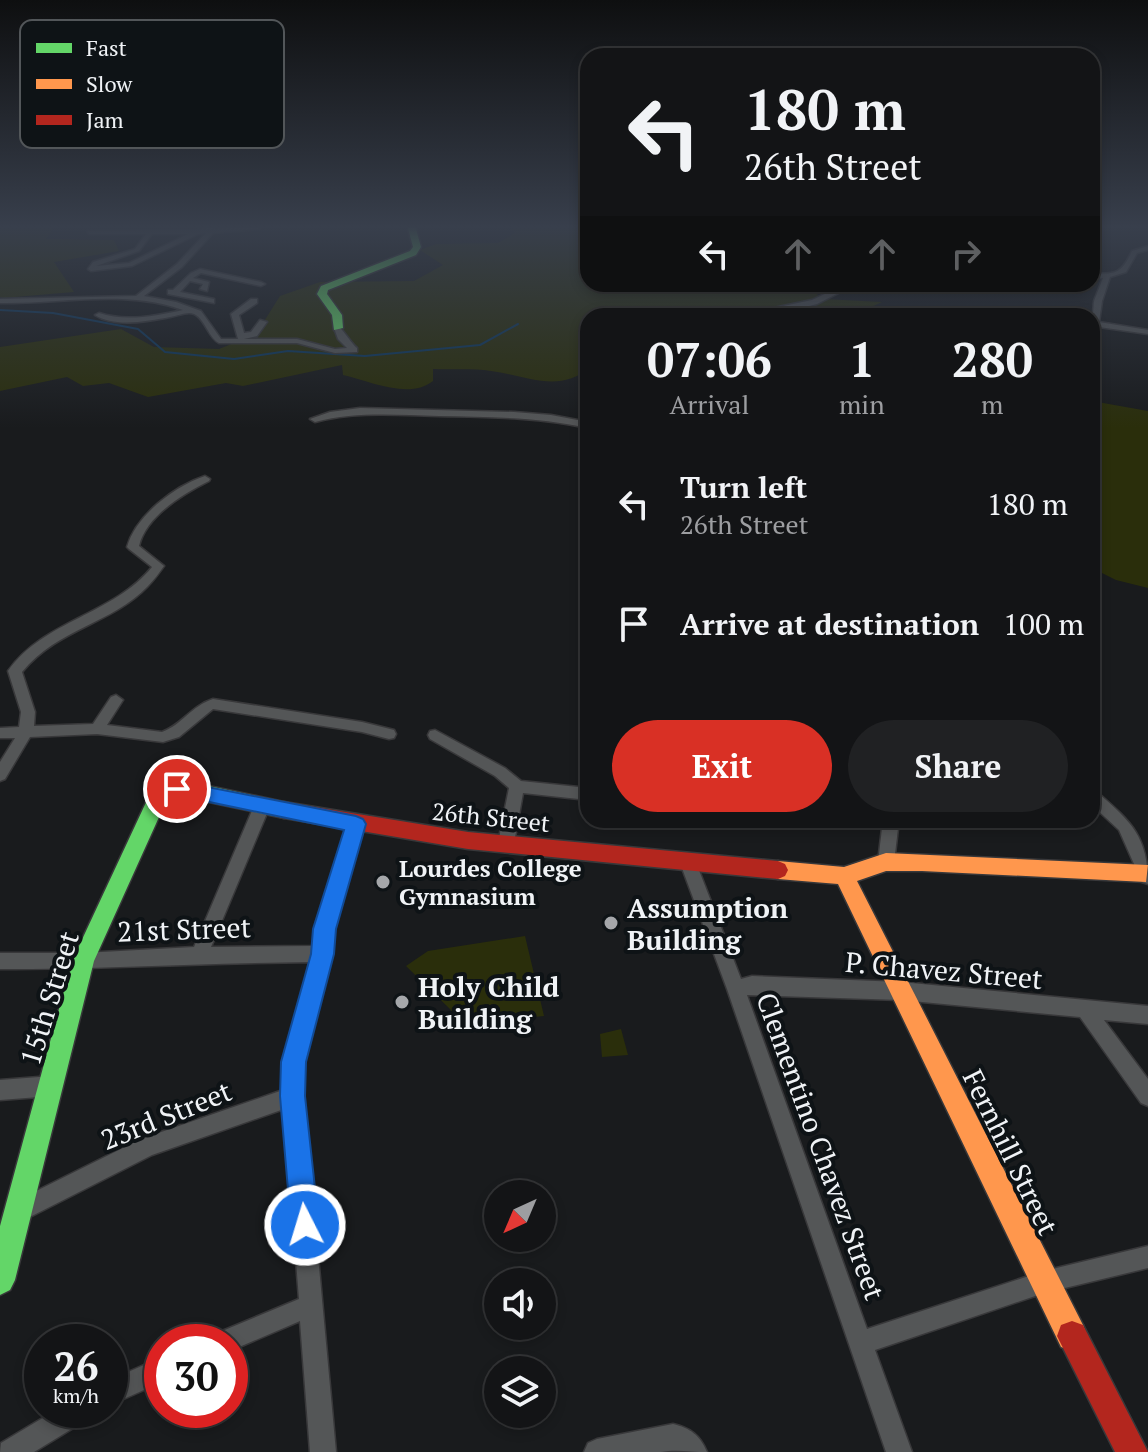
<!DOCTYPE html>
<html lang="en">
<head>
<meta charset="utf-8">
<style>
	:root { --surface:#131416; --page:#202123; --text:#f1f3f6; --muted:#9d9ea1; --line:#323335; --accent:#d93025 }
	body { margin:0; font-family:"PT Serif",serif; background:var(--page); color:var(--text); height:100vh; display:flex; flex-direction:column; font-size:30px; white-space:nowrap }
	* { box-sizing:border-box; margin:0 }
	p { font-size:26px; color:var(--muted) }
	.icon { flex:none; width:44px; height:44px; fill:none; stroke:currentColor; stroke-width:2; stroke-linecap:round; stroke-linejoin:round }
	.map { position:relative; flex:1; overflow:hidden }
	.panel { position:absolute; left:580px; top:308px; width:520px; height:520px; display:flex; flex-direction:column; background:var(--surface); border-radius:24px; box-shadow:0 4px 12px #0003,0 0 0 2px var(--line) }
	.panel>* { flex:none }
	.hud { position:absolute; left:580px; top:48px; width:520px; height:244px; border-radius:24px; box-shadow:0 4px 12px #0003,0 0 0 2px var(--line); background:#131416; color:var(--text); overflow:hidden }
	.needle { width:52px; rotate:224deg }
	.fabs { position:absolute; left:484px; top:1180px; display:grid; gap:16px }
	.fabs a { display:grid; place-items:center; width:72px; height:72px; border-radius:50%; background:var(--surface); box-shadow:0 4px 12px #0003,0 0 0 2px var(--line); font-size:40px }
	.speed { position:absolute; left:24px; top:1324px; display:flex; gap:16px; font-size:40px; font-weight:700; text-align:center }
	.speed>* { display:grid; place-content:center; width:104px; height:104px; border-radius:50%; background:var(--surface); box-shadow:0 4px 12px #0003,0 0 0 2px var(--line); line-height:1 }
	.speed small { font-size:20px; font-weight:400 }
	.speed .limit { border:12px solid #d22; background:#fff; color:#111 }
	.pin { position:absolute; display:grid; place-items:center; width:68px; height:68px; color:#fff; margin:-34px; border:4px solid #fff; border-radius:50%; box-shadow:0 2px 8px #0007 }
	.me { position:absolute; width:88px; margin:-44px; rotate:355deg; stroke-linejoin:round; filter:drop-shadow(0 0 6px #0008) }
	.turn { display:flex; align-items:center; gap:28px; height:168px; padding:0 32px; font-size:36px }
	.turn .icon { width:104px; height:104px; stroke-width:2.5 }
	.turn b { display:block; font-size:56px; line-height:68px }
	.lanes { display:flex; align-items:center; height:76px; padding:0 32px; background:#0003; justify-content:center; gap:40px; direction:ltr }
	.lanes .off { opacity:.35 }
	.eta { display:flex; justify-content:space-evenly; align-items:center; height:136px; text-align:center }
	.eta b { font-size:48px; font-weight:800; line-height:56px }
	.primary-button { display:flex; gap:16px; margin-top:auto; padding:16px 32px }
	.primary-button a { flex:1; height:92px; border-radius:48px; background:var(--accent); color:#fff; font-size:32px; font-weight:800; line-height:92px; text-align:center }
	.primary-button a+a { background:var(--page); color:var(--text) }
	ul { padding:0; list-style:none }
	li { display:flex; align-items:center; gap:24px; height:120px; padding:0 32px }
	li div { flex:1 }
	li b { display:block; font-size:30px }
	li em { font-style:normal }
	.map>svg:first-child { display:block }
	.green { fill:#2a2e0b }
	.lines { fill:none; stroke-linecap:round; stroke-linejoin:round }
	.stream { stroke:#0e385d; stroke-width:2 }
	.street-casing { stroke:#38383a; stroke-width:3 }
	.fast-casing { stroke:#38383a; stroke-width:3 }
	.slow-casing { stroke:#38383a; stroke-width:3 }
	.jam-casing { stroke:#38383a; stroke-width:3 }
	.street { fill:#545657; fill-rule:evenodd }
	.fast { fill:#63d668; fill-rule:evenodd }
	.slow { fill:#ff974d; fill-rule:evenodd }
	.jam { fill:#b3261e; fill-rule:evenodd }
	.route { fill:#1a73e8; stroke:#114b97; stroke-width:2 }
	.poi-dot { fill:#a5a7aa; stroke:#0e1316; stroke-width:3 }
	.labels { text-anchor:middle; dominant-baseline:central; stroke-width:8; stroke-linejoin:round; paint-order:stroke }
	.street-label { font-size:24px; fill:#f0f3f6; stroke:#0e1316 }
	.poi-label { font-size:24px; font-weight:bold; fill:#f0f3f6; stroke:#0e1316; text-anchor:start }
	.near-poi-label { font-size:28px; font-weight:bold; fill:#f0f3f6; stroke:#0e1316; text-anchor:start }
	.near-street-label { font-size:28px; fill:#f0f3f6; stroke:#0e1316 }
	.key { fill:#0e1316; stroke:#525659; stroke-width:2 }
	.key-label { font-size:22px; fill:#f0f3f6 }
</style>
</head>
<body>
<div class="map">
<svg width="1148" height="1452" viewBox="0 0 1148 1452">
	<rect width="100%" height="100%" fill="#191b1d"/>
	<g class="green">
		<path d="M 0,225 L 57,225 L 46,239 L 114,240 L 119,251 L 54,262 L 74,292 L 3,298 L 0,297 Z"/>
		<path d="M 508,225 L 588,225 L 588,284 L 801,284 L 824,299 L 882,302 L 852,316 L 588,316 L 588,368 C 560,394 524,375 491,371 C 472,368 452,370 433,369 L 433,381 C 409,400 370,381 343,375 L 342,365 L 243,386 L 226,383 L 148,397 L 109,383 L 83,386 L 67,377 L 0,391 L 0,347 L 121,329 L 154,347 L 219,349 L 256,334 L 280,296 L 320,282 L 414,281 L 443,265 L 420,250 L 436,244 L 498,243 L 515,233 Z"/>
		<path d="M 1092,401 L 1148,411 L 1148,588 L 1116,580 L 1092,568 Z"/>
		<path d="M 525,936 L 544,1016 L 454,1025 L 451,1010 L 406,966 L 428,951 Z"/>
		<path d="M 621,1029 L 628,1055 L 602,1057 L 600,1034 Z"/>
	</g>
	<g class="lines">
		<path class="stream" d="M 0,310 L 53,313 L 138,329 L 165,352 L 234,359 L 288,351 L 365,356 L 480,345 L 518,324"/>
		<defs>
			<g id="street">
				<path d="M 259,225 L 294,225 L 291,227 Z"/>
				<path d="M 212,227 L 215,229 L 256,227 L 259,229 L 213,233 L 182,267 L 144,296 L 176,302 L 201,311 L 221,339 L 238,339 L 231,314 L 251,299 L 257,299 L 257,303 L 239,315 L 244,333 L 251,332 L 260,320 L 267,322 L 257,336 L 244,339 L 297,339 L 335,349 L 347,348 L 338,339 L 334,328 L 338,326 C 341,327 351,343 357,348 L 357,352 L 335,353 L 297,343 L 219,343 C 207,337 204,313 189,313 C 184,313 176,316 170,317 C 148,321 115,328 95,315 L 99,313 C 125,322 156,316 183,310 C 125,289 60,304 0,303 L 0,299 L 136,296 L 177,264 L 206,233 L 198,234 L 132,266 L 91,271 L 88,269 L 93,262 L 135,249 L 146,234 L 89,234 L 87,231 L 197,230 ZM 152,234 L 188,234 L 129,263 L 96,266 L 139,251 Z"/>
				<path d="M 1148,246 L 1148,250 L 1137,253 L 1126,272 L 1110,277 L 1102,301 L 1099,322 L 1148,330 L 1148,334 L 1092,326 L 1094,301 L 1103,278 L 1092,277 L 1092,273 C 1116,275 1122,273 1132,251 Z"/>
				<path d="M 200,269 L 261,282 L 265,284 L 261,286 L 201,273 L 193,278 L 209,282 L 207,291 L 200,289 L 203,284 L 190,281 L 180,292 L 214,299 L 214,303 L 168,294 L 168,290 L 173,290 L 191,273 Z"/>
				<path d="M 846,284 L 856,284 L 817,304 L 769,316 L 759,316 L 769,309 L 812,300 Z"/>
				<path d="M 360,408 L 514,412 L 551,415 L 588,422 L 588,428 C 539,417 489,417 439,416 C 397,415 356,411 315,422 L 310,419 L 330,412 Z"/>
				<path d="M 205,476 L 210,479 L 209,481 C 183,494 146,516 139,546 L 164,566 C 159,573 154,580 148,586 C 112,624 58,628 22,672 L 35,712 L 34,726 L 93,724 L 111,697 L 116,695 L 123,700 L 107,725 L 162,732 C 182,725 191,706 213,699 L 362,722 L 394,730 L 396,734 L 394,738 L 389,739 L 362,732 L 213,709 L 179,737 L 163,742 L 97,734 L 30,737 L 5,779 L 0,781 L 0,762 L 15,738 L 0,738 L 0,728 L 19,727 L 21,712 L 8,671 C 44,620 113,615 152,567 L 129,549 L 127,547 C 136,515 175,486 205,476 Z"/>
				<path d="M 435,730 L 505,768 L 521,781 L 588,788 L 588,800 L 523,793 L 514,843 L 512,848 L 506,850 L 500,848 L 498,843 L 509,788 L 495,776 L 430,739 L 428,735 L 430,731 Z"/>
				<path d="M 1092,790 L 1097,792 C 1131,822 1148,836 1148,884 L 1142,882 L 1119,830 L 1092,805 Z"/>
				<path d="M 262,800 L 267,802 L 270,806 L 211,947 L 313,946 L 348,824 L 351,820 L 356,818 L 361,820 L 364,824 L 331,940 L 331,954 L 304,1062 L 302,1082 L 336,1452 L 310,1452 L 300,1321 L 230,1351 L 230,1342 L 211,1342 L 215,1334 L 299,1299 L 284,1109 L 152,1155 L 20,1222 L 12,1219 L 9,1211 L 12,1203 L 141,1139 L 283,1090 L 284,1062 L 311,962 C 207,963 104,969 0,969 L 0,953 L 83,953 L 194,947 L 254,806 L 257,802 Z"/>
				<path d="M 883,820 L 899,820 L 894,862 L 892,867 L 886,869 L 880,867 L 878,862 Z"/>
				<path d="M 687,853 L 693,855 L 695,860 L 741,979 L 752,976 L 901,982 L 1148,1006 L 1148,1024 L 1104,1020 L 1148,1079 L 1148,1106 L 1141,1103 L 1080,1017 L 901,1000 L 747,995 L 867,1329 L 1044,1271 L 1148,1246 L 1148,1268 L 1044,1293 L 875,1350 L 912,1452 L 886,1452 L 727,989 L 679,860 L 681,855 Z"/>
				<path d="M 52,1076 L 59,1079 L 62,1086 L 59,1093 L 52,1096 L 0,1100 L 0,1080 Z"/>
				<path d="M 162,1357 L 162,1382 L 110,1405 L 110,1380 Z"/>
				<path d="M 56,1410 L 91,1410 L 88,1419 L 34,1452 L 0,1452 L 1,1443 Z"/>
				<path d="M 673,1424 C 690,1428 700,1435 707,1452 C 691,1452 676,1449 661,1452 L 584,1452 L 588,1443 L 597,1439 Z"/>
			</g>
			<g id="fast">
				<path d="M 407,225 L 415,225 L 421,247 L 416,255 L 328,290 L 327,294 L 342,315 L 343,328 L 334,330 L 332,315 L 317,294 L 321,286 L 410,251 L 413,247 Z"/>
				<path d="M 185,781 L 284,802 L 291,804 L 294,810 L 291,816 L 284,818 L 185,797 L 173,798 L 164,806 L 94,961 L 15,1280 L 10,1290 L 0,1295 L 0,1226 L 72,961 L 149,796 L 161,786 Z"/>
			</g>
			<path id="slow" d="M 886,853 L 1148,865 L 1146,882 L 922,871 L 886,871 L 857,881 L 1083,1325 L 1087,1336 L 1083,1347 L 1072,1351 L 1061,1347 L 838,884 L 778,879 L 771,876 L 768,870 L 771,864 L 778,861 L 844,867 Z"/>
			<g id="jam">
				<path d="M 284,802 L 468,832 L 778,861 L 785,864 L 788,870 L 785,876 L 778,879 L 468,849 L 284,818 L 277,816 L 274,810 L 277,804 Z"/>
				<path d="M 1072,1321 L 1083,1325 L 1148,1452 L 1115,1452 L 1057,1336 L 1061,1325 Z"/>
			</g>
		</defs>
		<use href="#street" class="street-casing"/>
		<use href="#fast" class="fast-casing"/>
		<use href="#slow" class="slow-casing"/>
		<use href="#jam" class="jam-casing"/>
		<use href="#street" class="street"/>
		<use href="#fast" class="fast"/>
		<use href="#slow" class="slow"/>
		<use href="#jam" class="jam"/>
	</g>
	<linearGradient id="sky" x2="0" y2="1"><stop stop-color="#0e0f10"/><stop offset="0.53" stop-color="#383f4c"/><stop offset="1" stop-color="#383f4c" stop-opacity="0"/></linearGradient>
	<rect width="1148" height="428" fill="url(#sky)"/>
	<path class="route" d="M 177,781 L 356,816 L 363,819 L 366,824 L 336,929 L 334,954 L 306,1062 L 305,1096 L 319,1225 L 315,1235 L 305,1240 L 295,1235 L 291,1225 L 280,1096 L 281,1062 L 311,954 L 313,929 L 344,830 L 171,794 L 168,789 L 171,783 Z"/>
	<g class="poi-dot">
		<circle cx="383" cy="882" r="8"/>
		<circle cx="611" cy="923" r="8"/>
		<circle cx="402" cy="1002" r="8"/>
	</g>
	<g class="labels">
		<g class="street-label">
			<text transform="translate(491 817) rotate(6)">26th Street</text>
		</g>
		<g class="poi-label">
			<text x="399" y="868">Lourdes College<tspan x="399" dy="28">Gymnasium</tspan></text>
		</g>
		<g class="near-poi-label">
			<text x="627" y="907">Assumption<tspan x="627" dy="32">Building</tspan></text>
			<text x="418" y="986">Holy Child<tspan x="418" dy="32">Building</tspan></text>
		</g>
		<g class="near-street-label">
			<text transform="translate(184 929) rotate(-2)">21st Street</text>
			<text transform="translate(944 970) rotate(5)">P. Chavez Street</text>
			<text transform="translate(49 998) rotate(-73)">15th Street</text>
			<text transform="translate(166 1115) rotate(-22)">23rd Street</text>
			<text transform="translate(821 1146) rotate(70)">Clementino Chavez Street</text>
			<text transform="translate(1011 1152) rotate(64)">Fernhill Street</text>
		</g>
	</g>
	<rect x="20" y="20" width="264" height="128" rx="12" class="key"/>
	<rect x="36" y="43" width="36" height="10" fill="#63d668"/>
	<rect x="36" y="79" width="36" height="10" fill="#ff974d"/>
	<rect x="36" y="115" width="36" height="10" fill="#b3261e"/>
	<g class="key-label">
		<text x="86" y="56">Fast</text>
		<text x="86" y="92">Slow</text>
		<text x="86" y="128">Jam</text>
	</g>
</svg>
<div class="fabs">
<a><svg class="needle" viewBox="-14 -14 28 28"><path d="M0-13l5 13h-10z" fill="#e53935"/><path d="M0 13l5-13h-10z" fill="#9d9ea1"/></svg></a>
<a><svg class="icon" aria-label="sound" viewBox="0 0 24 24"><path d="M4 9h4l5-4v14l-5-4H4zM17 9q2 3 0 6"/></svg></a>
<a><svg class="icon" aria-label="layers" viewBox="0 0 24 24"><path d="M12 4l9 5-9 5-9-5zM3 14l9 5 9-5"/></svg></a>
</div>
<div class="speed"><div>26<small>km/h</small></div><div class="limit">30</div></div>
<div class="pin" style="left:177px;top:789px;background:#d93025"><svg class="icon" aria-label="arrive" viewBox="0 0 24 24"><path d="M6 21V4h12l-3 4 3 4H6"/></svg></div>
<svg class="me" style="left:305px;top:1225px" viewBox="-20 -20 40 40"><circle r="17" fill="#1a73e8" stroke="#fff" stroke-width="3"/><path d="M0-11L8 9 0 5-8 9z" fill="#fff"/></svg>
<div class="hud">
<div class="turn"><svg class="icon" aria-label="left" viewBox="0 0 24 24"><path d="M17 20v-9H6M10 6l-5 5 5 5"/></svg><div><b>180 m</b>26th Street</div></div>
<div class="lanes"><svg class="icon" aria-label="left" viewBox="0 0 24 24"><path d="M17 20v-9H6M10 6l-5 5 5 5"/></svg><svg class="icon off" aria-label="ahead" viewBox="0 0 24 24"><path d="M12 20V5M6 11l6-6 6 6"/></svg><svg class="icon off" aria-label="ahead" viewBox="0 0 24 24"><path d="M12 20V5M6 11l6-6 6 6"/></svg><svg class="icon off" aria-label="right" viewBox="0 0 24 24"><path d="M7 20v-9h11M14 6l5 5-5 5"/></svg></div>
</div>
<section class="panel">
<div class="eta">
<div><b>07:06</b><p>Arrival</p></div>
<div><b>1</b><p>min</p></div>
<div><b>280</b><p>m</p></div>
</div>
<ul>
<li><svg class="icon" aria-label="left" viewBox="0 0 24 24"><path d="M17 20v-9H6M10 6l-5 5 5 5"/></svg><div><b>Turn left</b><p>26th Street</p></div><em>180 m</em></li>
<li><svg class="icon" aria-label="arrive" viewBox="0 0 24 24"><path d="M6 21V4h12l-3 4 3 4H6"/></svg><div><b>Arrive at destination</b></div><em>100 m</em></li>
</ul>
<div class="primary-button"><a>Exit</a><a>Share</a></div>
</section>
</div>
</body>
</html>
